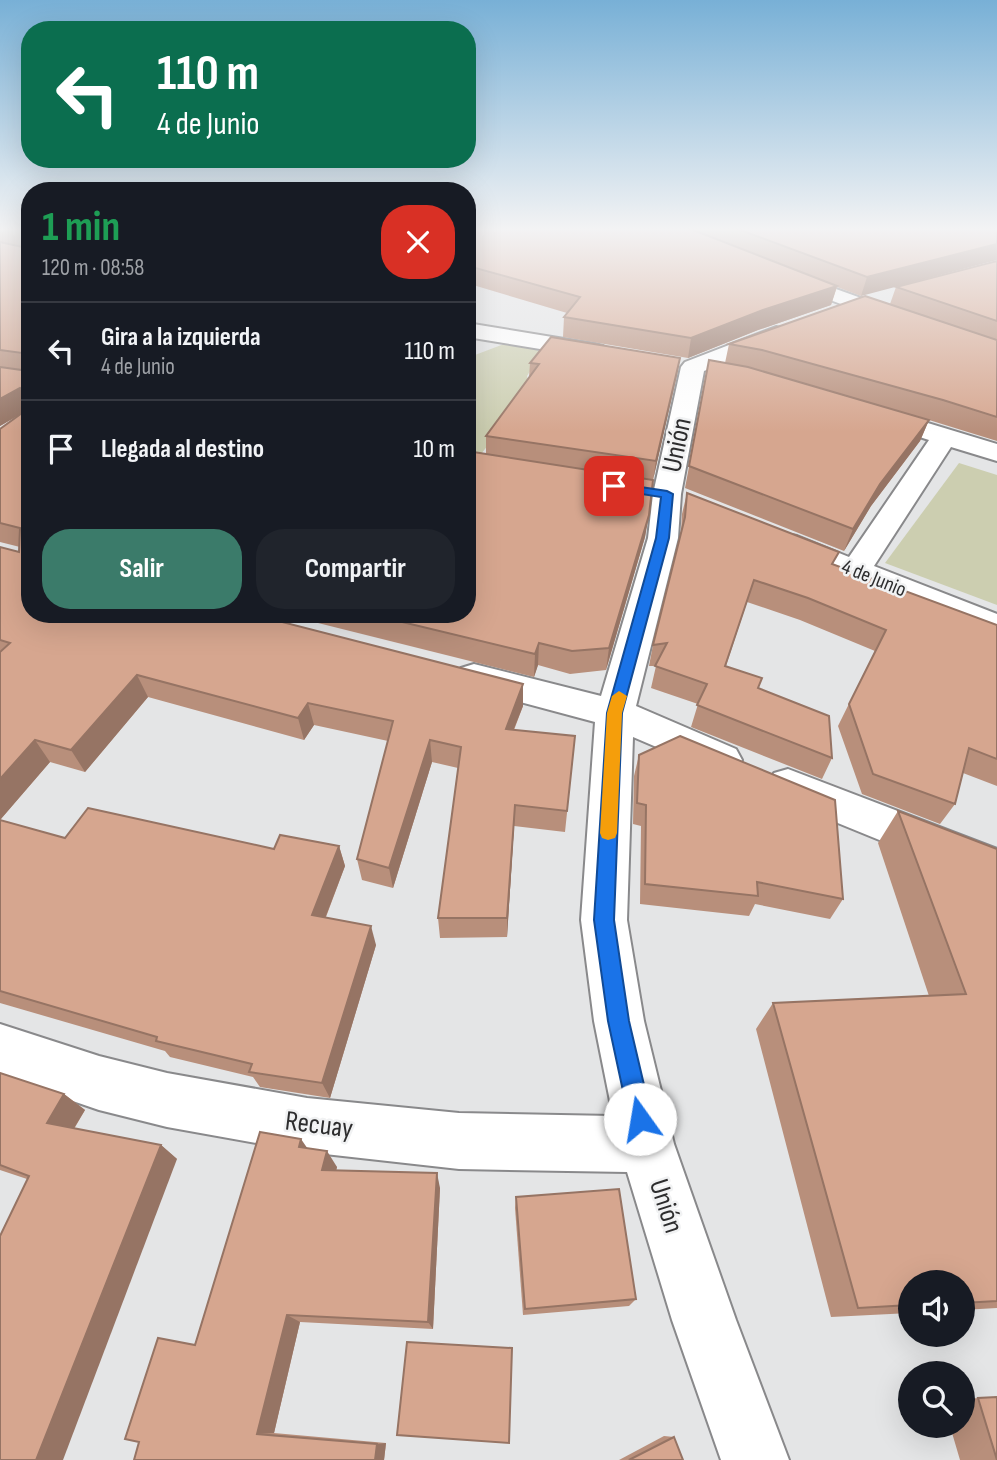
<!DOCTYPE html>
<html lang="es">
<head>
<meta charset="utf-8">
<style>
	:root { --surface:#171b24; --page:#20242c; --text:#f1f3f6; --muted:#9ea1a6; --line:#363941; --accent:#3b7b6a }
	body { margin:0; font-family:"Sofia Sans Condensed",sans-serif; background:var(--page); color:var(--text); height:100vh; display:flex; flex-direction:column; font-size:26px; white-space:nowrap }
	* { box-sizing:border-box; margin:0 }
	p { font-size:23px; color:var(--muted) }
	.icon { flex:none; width:38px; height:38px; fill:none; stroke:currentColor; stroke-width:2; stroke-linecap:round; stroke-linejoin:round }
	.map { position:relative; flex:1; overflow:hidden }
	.drawer { position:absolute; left:21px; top:182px; width:455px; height:441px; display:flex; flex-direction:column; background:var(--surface); border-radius:28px; box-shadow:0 7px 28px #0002 }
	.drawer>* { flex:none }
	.guide { position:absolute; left:21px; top:21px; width:455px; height:147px; border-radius:28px; box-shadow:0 7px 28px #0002; background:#0b6e4f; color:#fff; overflow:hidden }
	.tools { position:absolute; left:898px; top:1270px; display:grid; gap:14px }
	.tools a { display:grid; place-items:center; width:77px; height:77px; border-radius:50%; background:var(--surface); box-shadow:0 7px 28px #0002; font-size:35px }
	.pin { position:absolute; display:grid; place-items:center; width:60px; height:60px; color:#fff; margin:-30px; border-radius:14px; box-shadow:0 4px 10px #0006 }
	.me { position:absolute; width:77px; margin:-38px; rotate:347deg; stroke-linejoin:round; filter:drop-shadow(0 0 5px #0008) }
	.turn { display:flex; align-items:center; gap:24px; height:147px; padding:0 21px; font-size:32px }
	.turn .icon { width:91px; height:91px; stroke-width:2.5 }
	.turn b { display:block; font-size:49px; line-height:60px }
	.round { display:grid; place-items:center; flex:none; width:74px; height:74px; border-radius:28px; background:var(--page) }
	.overview { display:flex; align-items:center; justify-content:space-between; height:119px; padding:0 21px }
	h1 { font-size:42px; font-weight:700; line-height:52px; color:#1e9e55 }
	.cta { display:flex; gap:14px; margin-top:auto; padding:14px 21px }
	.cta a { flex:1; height:80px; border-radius:28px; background:var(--accent); color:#fff; font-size:28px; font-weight:700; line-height:80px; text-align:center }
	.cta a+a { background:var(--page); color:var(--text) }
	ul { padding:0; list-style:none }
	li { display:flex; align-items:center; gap:21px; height:98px; padding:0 21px; border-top:2px solid var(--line) }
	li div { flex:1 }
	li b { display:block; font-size:26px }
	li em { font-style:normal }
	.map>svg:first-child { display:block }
	.green { fill:#ccceb0 }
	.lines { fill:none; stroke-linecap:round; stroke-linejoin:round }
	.minor-casing { stroke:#89898b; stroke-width:4 }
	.minor { fill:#fff; fill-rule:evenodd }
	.wall { fill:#b88f7b }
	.shaded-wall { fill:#967464 }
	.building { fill:#d6a68f; stroke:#967464; stroke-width:2 }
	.route { fill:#1a73e8; stroke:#114b97; stroke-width:2 }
	.slow { fill:#f59e0b }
	.labels { text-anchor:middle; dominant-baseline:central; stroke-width:5; stroke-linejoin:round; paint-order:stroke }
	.far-street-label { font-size:21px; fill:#2d2d2e; stroke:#f1f2f3 }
	.near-street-label { font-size:28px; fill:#2d2d2e; stroke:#f1f2f3 }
</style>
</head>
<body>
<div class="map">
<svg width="997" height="1460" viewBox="0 0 997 1460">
	<rect width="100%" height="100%" fill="#e4e5e6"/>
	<g class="green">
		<path d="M 504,344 L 521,345 L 542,352 L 527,376 L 529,386 L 525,399 L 481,454 L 467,454 L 467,358 Z"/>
		<path d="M 959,463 L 997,475 L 997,605 L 885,563 Z"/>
	</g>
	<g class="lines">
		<defs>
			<g id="minor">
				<path d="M 786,271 L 997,347 L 997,362 L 779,281 L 776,277 L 779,273 Z"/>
				<path d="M 467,323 L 595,344 L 603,346 L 606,351 L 603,356 L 595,358 L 467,337 Z"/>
				<path d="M 776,327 L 784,329 L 787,334 L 784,339 L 704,371 L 681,494 L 678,538 L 636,706 L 736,749 L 742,760 L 736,771 L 722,775 L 633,737 L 627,920 L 644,1021 L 674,1144 L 736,1320 L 789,1460 L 721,1460 L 672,1320 L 627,1172 L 459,1169 L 307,1152 L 167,1127 L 99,1110 L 0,1076 L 0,1024 L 99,1056 L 167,1073 L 307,1098 L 459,1113 L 613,1116 L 594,1021 L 581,920 L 595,722 L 461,686 L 456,677 L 461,668 L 474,664 L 601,696 L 648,538 L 653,494 L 681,367 L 685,362 Z"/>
				<path d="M 875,407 L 997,444 L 997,461 L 951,447 L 874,566 L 997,614 L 997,638 L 775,550 L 771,543 L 775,536 L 786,534 L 797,536 L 849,557 L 929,440 L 866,420 L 862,415 L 866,410 Z"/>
				<path d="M 788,769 L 997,849 L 997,888 L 774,797 L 768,785 L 774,773 Z"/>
			</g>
		</defs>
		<use href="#minor" class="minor-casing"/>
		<use href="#minor" class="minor"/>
	</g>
	<g class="wall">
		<path d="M 0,228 L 30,228 L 30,614 L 523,684 L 523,706 L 514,730 L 575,736 L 565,832 L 514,826 L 507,937 L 440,938 L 438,918 L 458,768 L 432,762 L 393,888 L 362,880 L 357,859 L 388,741 L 314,725 L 304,740 L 148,697 L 85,772 L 50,762 L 0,820 L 0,547 L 19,552 L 20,547 L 0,542 L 0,429 L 21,414 L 0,426 Z"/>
		<path d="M 467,228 L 997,228 L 861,296 L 837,287 L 831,305 L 758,330 L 688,358 L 563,337 L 564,317 L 567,313 L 473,285 Z"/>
		<path d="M 997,261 L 997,441 L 929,420 L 920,441 L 871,506 L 844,551 L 685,488 L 709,360 L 725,363 L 729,344 L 890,304 L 896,287 Z"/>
		<path d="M 680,358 L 653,480 L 645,537 L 606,670 L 570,674 L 538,665 L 534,677 L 282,614 L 467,614 L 486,454 L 486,436 L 529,377 L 530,363 Z"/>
		<path d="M 687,493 L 835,565 L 997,625 L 997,786 L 963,773 L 955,804 L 940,824 L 862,794 L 838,726 L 875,651 L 800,620 L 747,602 L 726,666 L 759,688 L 832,758 L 822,779 L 691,727 L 698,704 L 651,688 L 656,666 L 649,666 L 653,645 L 681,533 L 682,514 Z"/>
		<path d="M 639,755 L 843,899 L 830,919 L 755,904 L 749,916 L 640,904 L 641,826 L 633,824 L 634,776 Z"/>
		<path d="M 898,811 L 997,849 L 997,1308 L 962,1310 L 962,1283 L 910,1283 L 910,1313 L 831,1317 L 756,1029 L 773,1003 L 929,996 L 878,843 Z"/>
		<path d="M 0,820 L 65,838 L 274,849 L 339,846 L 345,866 L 326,917 L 376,945 L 330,1098 L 260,1087 L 253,1077 L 170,1057 L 165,1051 L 0,1003 Z"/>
		<path d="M 0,1073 L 64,1094 L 85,1110 L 74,1129 L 161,1145 L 177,1159 L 27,1179 L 0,1170 Z"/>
		<path d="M 307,1148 L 337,1167 L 336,1170 L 440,1188 L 433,1329 L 300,1322 L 274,1433 L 386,1443 L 384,1460 L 134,1460 L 139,1442 Z"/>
		<path d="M 516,1197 L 636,1299 L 629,1306 L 523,1315 L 515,1208 Z"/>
		<path d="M 997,1397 L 997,1460 L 960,1460 L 950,1426 L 962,1426 L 962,1399 Z"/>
		<path d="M 664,1436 L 674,1437 L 683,1460 L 619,1460 Z"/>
	</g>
	<g class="shaded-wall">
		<path d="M 997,244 L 997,260 L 861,296 L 867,277 Z"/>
		<path d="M 472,267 L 473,285 L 467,291 L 467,272 Z"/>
		<path d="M 837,286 L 831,305 L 758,330 L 688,358 L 691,338 L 763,310 Z"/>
		<path d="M 680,358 L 677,375 L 653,480 L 656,461 Z"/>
		<path d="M 20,388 L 29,409 L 0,426 L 0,399 Z"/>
		<path d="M 929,420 L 920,441 L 871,506 L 844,551 L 853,529 L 880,484 Z"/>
		<path d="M 649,515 L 645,537 L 606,670 L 609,648 Z"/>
		<path d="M 539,643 L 538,665 L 534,677 L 535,654 Z"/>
		<path d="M 137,675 L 148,697 L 85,772 L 71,750 Z"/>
		<path d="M 523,684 L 523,706 L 505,751 L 506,729 Z"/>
		<path d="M 308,703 L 314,725 L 304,740 L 298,718 Z"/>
		<path d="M 35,740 L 50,762 L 0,820 L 0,779 Z"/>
		<path d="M 430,740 L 432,762 L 393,888 L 389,868 Z"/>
		<path d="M 515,805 L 514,826 L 507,937 L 507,918 Z"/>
		<path d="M 339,846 L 345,866 L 319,934 L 312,915 Z"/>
		<path d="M 371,926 L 376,945 L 330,1098 L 322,1083 Z"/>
		<path d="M 64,1094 L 85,1110 L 68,1138 L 47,1123 Z"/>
		<path d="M 301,1139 L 312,1155 L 299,1147 Z"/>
		<path d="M 161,1145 L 177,1159 L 63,1460 L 36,1460 Z"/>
		<path d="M 327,1151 L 337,1167 L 333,1185 L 322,1170 Z"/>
		<path d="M 437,1173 L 440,1188 L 433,1329 L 428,1322 Z"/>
		<path d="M 287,1315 L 300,1322 L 274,1433 L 257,1434 Z"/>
		<path d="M 386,1443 L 384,1460 L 375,1460 L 377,1444 Z"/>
	</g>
	<g class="building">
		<path d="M 6,228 L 30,228 L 30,372 L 26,374 L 30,375 L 30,614 L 251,614 L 523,684 L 506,729 L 575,736 L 567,811 L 515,805 L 507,918 L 438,918 L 461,747 L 430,740 L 389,868 L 357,859 L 393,721 L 308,703 L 298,718 L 137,675 L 71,750 L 35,740 L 0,779 L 0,652 L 10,643 L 0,640 L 0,547 L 19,552 L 20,528 L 0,523 L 0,429 L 22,413 L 23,390 L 20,388 L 0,399 L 0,367 L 22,370 L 23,353 L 0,350 L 0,242 L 22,247 L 25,244 L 25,231 Z"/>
		<path d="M 467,228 L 688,228 L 837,286 L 763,310 L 691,338 L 564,317 L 580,297 L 472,267 L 467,272 Z"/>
		<path d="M 735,228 L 997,228 L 997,244 L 867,277 Z"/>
		<path d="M 997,261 L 997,321 L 896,287 Z"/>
		<path d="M 865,296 L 997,340 L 997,417 L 943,400 L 762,350 L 729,344 Z"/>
		<path d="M 551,337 L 680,358 L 656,461 L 486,436 L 539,364 L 530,363 Z"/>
		<path d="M 709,360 L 748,367 L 929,420 L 880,484 L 853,529 L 689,466 Z"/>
		<path d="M 467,451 L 653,480 L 649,515 L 609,648 L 572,651 L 539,643 L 535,654 L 369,614 L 467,614 Z"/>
		<path d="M 687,493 L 839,552 L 832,564 L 997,625 L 997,759 L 969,748 L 955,804 L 873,774 L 849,704 L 886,630 L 808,598 L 754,580 L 725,666 L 762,678 L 758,688 L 829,716 L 832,758 L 697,705 L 707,684 L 655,666 L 667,643 L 653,645 L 685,517 Z"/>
		<path d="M 680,736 L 835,800 L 843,899 L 757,882 L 758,896 L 645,884 L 646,805 L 637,803 L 639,755 Z"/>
		<path d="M 88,808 L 274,849 L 280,835 L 339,846 L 312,915 L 371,926 L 322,1083 L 249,1072 L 252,1064 L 156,1041 L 157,1037 L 0,991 L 0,820 L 65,838 Z"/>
		<path d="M 898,811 L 997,849 L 997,1301 L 962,1303 L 962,1283 L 910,1283 L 910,1305 L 858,1308 L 773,1003 L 966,994 Z"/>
		<path d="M 0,1073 L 64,1094 L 47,1123 L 161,1145 L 36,1460 L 0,1460 L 0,1236 L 29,1176 L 0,1165 Z"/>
		<path d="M 260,1132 L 301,1139 L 299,1147 L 327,1151 L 322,1170 L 437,1173 L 428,1322 L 287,1315 L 257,1434 L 377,1444 L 375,1460 L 134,1460 L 139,1442 L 125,1439 L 158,1338 L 195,1345 Z"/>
		<path d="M 619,1189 L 636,1299 L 525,1309 L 516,1197 Z"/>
		<path d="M 407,1342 L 512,1348 L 509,1443 L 397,1435 Z"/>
		<path d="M 997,1397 L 997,1460 L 978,1398 Z"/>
		<path d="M 674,1437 L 683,1460 L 629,1460 Z"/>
	</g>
	<linearGradient id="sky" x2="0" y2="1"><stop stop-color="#78b0d6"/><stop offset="0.53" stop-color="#f3f3f4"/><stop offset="1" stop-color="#f3f3f4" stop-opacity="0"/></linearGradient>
	<rect width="997" height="432" fill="url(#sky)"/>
	<path class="route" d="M 614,483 L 667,491 L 673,494 L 669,538 L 622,713 L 614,920 L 629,1021 L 652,1119 L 648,1127 L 640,1131 L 633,1127 L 629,1119 L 608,1021 L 594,920 L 607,713 L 656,538 L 661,497 L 610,489 L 610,484 Z"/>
	<path class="slow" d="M 619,691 L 627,696 L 622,713 L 617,833 L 615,838 L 608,840 L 602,838 L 600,833 L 607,713 L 612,696 Z"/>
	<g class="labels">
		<g class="far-street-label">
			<text transform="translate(874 578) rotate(22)">4 de Junio</text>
		</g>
		<g class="near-street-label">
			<text transform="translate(677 445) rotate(-78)">Unión</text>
			<text transform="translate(319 1125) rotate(7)">Recuay</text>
			<text transform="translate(666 1206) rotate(72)">Unión</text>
		</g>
	</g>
</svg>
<div class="tools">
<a><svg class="icon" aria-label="sound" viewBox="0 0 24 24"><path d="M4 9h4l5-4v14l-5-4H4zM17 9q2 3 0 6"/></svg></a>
<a><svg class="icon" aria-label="search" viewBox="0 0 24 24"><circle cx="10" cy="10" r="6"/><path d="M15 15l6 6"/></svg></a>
</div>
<div class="pin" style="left:614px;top:486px;background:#d93025"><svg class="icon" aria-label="arrive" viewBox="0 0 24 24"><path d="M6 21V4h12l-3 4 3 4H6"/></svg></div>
<svg class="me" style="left:640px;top:1119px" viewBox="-20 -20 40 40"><circle r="19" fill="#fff"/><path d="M0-13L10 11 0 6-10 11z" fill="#1a73e8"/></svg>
<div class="guide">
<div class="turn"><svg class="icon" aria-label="left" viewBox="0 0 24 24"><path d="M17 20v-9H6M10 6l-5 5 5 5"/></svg><div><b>110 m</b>4 de Junio</div></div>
</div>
<section class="drawer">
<div class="overview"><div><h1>1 min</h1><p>120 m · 08:58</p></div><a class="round" style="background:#d93025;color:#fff"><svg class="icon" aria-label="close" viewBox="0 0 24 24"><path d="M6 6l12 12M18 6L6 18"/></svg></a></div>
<ul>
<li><svg class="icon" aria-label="left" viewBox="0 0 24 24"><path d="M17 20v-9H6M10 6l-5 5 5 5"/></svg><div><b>Gira a la izquierda</b><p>4 de Junio</p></div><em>110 m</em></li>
<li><svg class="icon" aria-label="arrive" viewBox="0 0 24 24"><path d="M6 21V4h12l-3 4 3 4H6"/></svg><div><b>Llegada al destino</b></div><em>10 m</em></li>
</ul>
<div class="cta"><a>Salir</a><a>Compartir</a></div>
</section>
</div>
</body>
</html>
